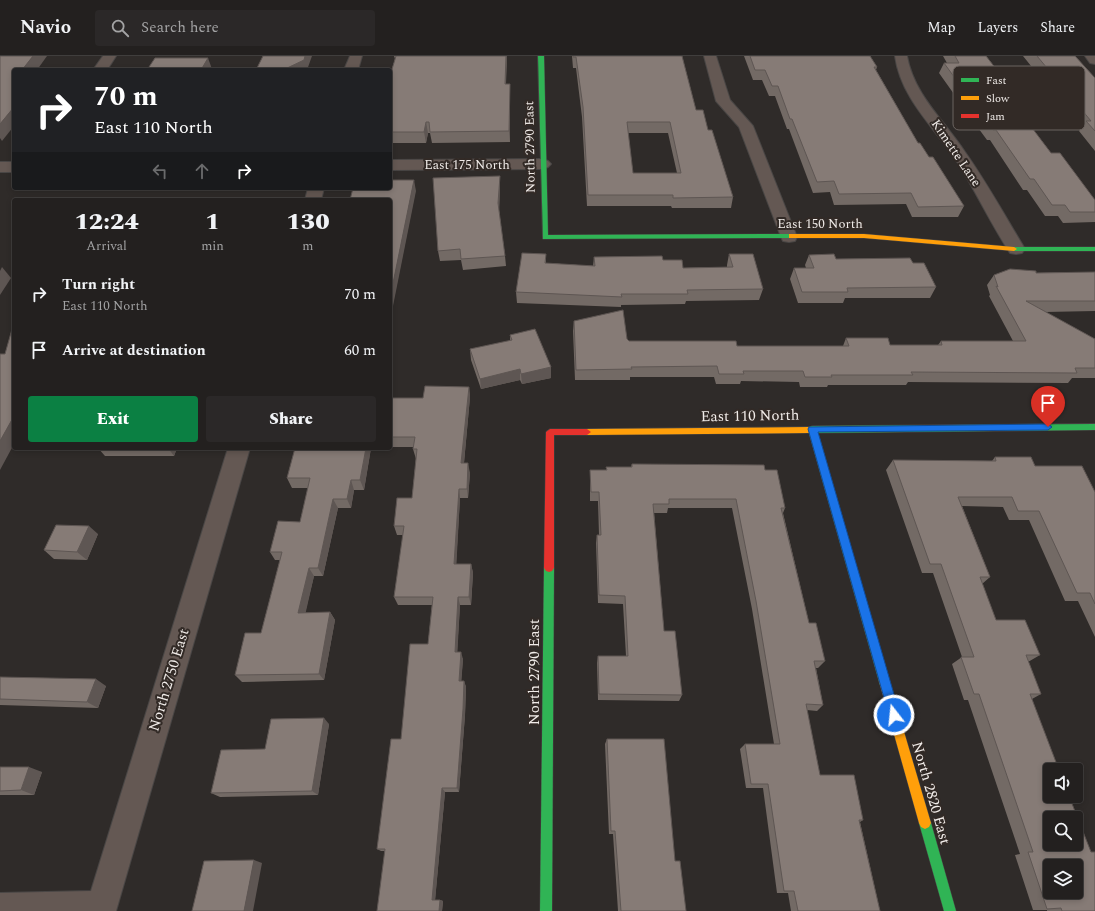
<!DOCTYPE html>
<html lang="en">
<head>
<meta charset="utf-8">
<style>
	:root { --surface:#23201f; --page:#2b2828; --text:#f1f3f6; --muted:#a3a3a4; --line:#403e3d; --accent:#0b8043 }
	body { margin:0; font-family:Spectral,serif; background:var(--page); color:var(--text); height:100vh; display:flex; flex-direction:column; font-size:15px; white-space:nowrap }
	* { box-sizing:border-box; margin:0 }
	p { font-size:13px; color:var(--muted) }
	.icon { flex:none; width:22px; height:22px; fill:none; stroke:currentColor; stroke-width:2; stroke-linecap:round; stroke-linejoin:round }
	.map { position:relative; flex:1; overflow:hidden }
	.details { position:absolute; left:12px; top:142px; width:380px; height:252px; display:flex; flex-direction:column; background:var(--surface); border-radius:4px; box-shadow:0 2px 6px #0003,0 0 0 1px var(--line) }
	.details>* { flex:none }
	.banner { position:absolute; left:12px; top:12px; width:380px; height:122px; border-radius:4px; box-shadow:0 2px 6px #0003,0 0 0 1px var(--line); background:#202124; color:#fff; overflow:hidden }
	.controls { position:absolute; left:1043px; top:707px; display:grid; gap:8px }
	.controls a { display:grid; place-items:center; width:40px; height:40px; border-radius:4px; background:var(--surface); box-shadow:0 2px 6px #0003,0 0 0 1px var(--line); font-size:20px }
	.pin { position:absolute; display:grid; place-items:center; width:34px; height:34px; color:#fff; margin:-41px -17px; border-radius:50% 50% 50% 0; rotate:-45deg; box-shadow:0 0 4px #0007 }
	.pin .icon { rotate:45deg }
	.me { position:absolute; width:44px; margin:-22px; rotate:344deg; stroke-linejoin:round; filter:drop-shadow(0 0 3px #0008) }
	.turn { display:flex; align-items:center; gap:14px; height:84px; padding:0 16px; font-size:18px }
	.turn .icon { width:52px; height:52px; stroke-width:2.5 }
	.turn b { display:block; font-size:28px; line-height:34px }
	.lanes { display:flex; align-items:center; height:38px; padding:0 16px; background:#0003; justify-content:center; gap:20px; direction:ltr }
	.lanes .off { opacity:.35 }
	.eta { display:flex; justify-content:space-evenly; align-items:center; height:68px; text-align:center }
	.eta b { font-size:24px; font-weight:800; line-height:28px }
	.button { display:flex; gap:8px; margin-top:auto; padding:8px 16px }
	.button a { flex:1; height:46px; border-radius:4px; background:var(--accent); color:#fff; font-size:16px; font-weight:800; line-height:46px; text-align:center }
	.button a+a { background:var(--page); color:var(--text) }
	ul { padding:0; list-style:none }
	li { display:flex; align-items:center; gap:12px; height:56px; padding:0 16px }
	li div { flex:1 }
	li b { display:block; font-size:15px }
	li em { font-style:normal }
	header { display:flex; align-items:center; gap:24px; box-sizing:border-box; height:56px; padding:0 20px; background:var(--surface); border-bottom:1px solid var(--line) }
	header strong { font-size:19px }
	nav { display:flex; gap:22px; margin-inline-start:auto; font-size:14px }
	.search { width:280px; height:36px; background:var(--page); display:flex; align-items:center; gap:10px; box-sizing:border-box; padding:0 14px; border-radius:4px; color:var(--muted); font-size:15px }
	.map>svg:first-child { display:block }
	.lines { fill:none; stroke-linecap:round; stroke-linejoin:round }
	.street-casing { stroke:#494645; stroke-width:2 }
	.fast-casing { stroke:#494645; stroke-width:1 }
	.slow-casing { stroke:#494645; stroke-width:1 }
	.jam-casing { stroke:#494645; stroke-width:1 }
	.street { fill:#645853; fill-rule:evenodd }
	.fast { fill:#30b455; fill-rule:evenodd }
	.slow { fill:#ff9f0a; fill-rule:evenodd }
	.jam { fill:#e5322d; fill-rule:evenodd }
	.wall { fill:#736a65; fill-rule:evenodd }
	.shaded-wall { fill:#5e5653 }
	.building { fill:#867b76; stroke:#5e5653; fill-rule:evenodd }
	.route { fill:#1a73e8; stroke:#114b97 }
	.labels { text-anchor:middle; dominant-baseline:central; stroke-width:4; stroke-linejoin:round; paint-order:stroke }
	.far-street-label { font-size:13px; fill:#f1ece9; stroke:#322a26 }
	.street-label { font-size:15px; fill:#f1ece9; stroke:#322a26 }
	.key { fill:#322a26; stroke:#6b6460; stroke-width:1 }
	.key-label { font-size:11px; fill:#f1ece9 }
</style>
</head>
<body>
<header>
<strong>Navio</strong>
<div class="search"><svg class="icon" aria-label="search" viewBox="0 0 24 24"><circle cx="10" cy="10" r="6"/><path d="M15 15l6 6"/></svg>Search here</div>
<nav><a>Map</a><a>Layers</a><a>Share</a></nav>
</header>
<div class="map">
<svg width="1095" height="855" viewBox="0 0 1095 855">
	<rect width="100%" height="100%" fill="#2f2b29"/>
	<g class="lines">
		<defs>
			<g id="street">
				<path d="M 103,0 L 116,0 L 107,14 L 93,14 Z"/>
				<path d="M 350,0 L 362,0 L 358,14 L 344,14 Z"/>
				<path d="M 704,0 L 716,0 L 730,44 L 753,70 L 797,181 L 795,185 L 789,186 L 783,185 L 781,181 L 739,71 L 716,45 Z"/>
				<path d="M 895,0 L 907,0 C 914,39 944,64 965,96 C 987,127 1005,160 1025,193 L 1022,197 L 1016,198 L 1010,197 C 991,168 976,136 958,107 C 935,72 901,43 895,0 Z"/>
				<path d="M 1085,0 L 1095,0 L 1095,8 L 1090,7 Z"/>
				<path d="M 543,103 L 548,105 L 551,108 L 548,111 L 543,113 L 390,114 L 390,104 Z"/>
				<rect x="0" y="106" width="14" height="10"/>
				<path d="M 308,132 L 324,132 L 321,144 L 305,144 Z"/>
				<path d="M 228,392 L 250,392 L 116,855 L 0,855 L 0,837 L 91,835 Z"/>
			</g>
			<g id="fast">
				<path d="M 538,0 L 544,0 L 548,179 L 791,178 L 793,178 L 793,182 L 543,183 Z"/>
				<path d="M 1012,191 L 1095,191 L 1095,195 L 1014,195 L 1011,193 Z"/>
				<path d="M 1095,368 L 1095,374 L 818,377 L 889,625 L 888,629 L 884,630 L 880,629 L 809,377 L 805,374 L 806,372 L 812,370 Z"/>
				<path d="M 549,508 L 552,509 L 554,512 L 552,855 L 540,855 L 544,512 L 546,509 Z"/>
				<path d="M 925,761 L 929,763 L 931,767 L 956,855 L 944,855 L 919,767 L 921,763 Z"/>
			</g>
			<g id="slow">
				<path d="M 789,178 L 864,178 L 1014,191 L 1017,193 L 1014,195 L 864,182 L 789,182 Z"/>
				<path d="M 809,371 L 813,374 L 809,377 L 587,379 L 583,376 L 587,373 Z"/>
				<path d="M 884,620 L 888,621 L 889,625 L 931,767 L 929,771 L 925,773 L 921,771 L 919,767 L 879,625 L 880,621 Z"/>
			</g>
			<path id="jam" d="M 550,373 L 587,373 L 591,376 L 587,379 L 554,379 L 554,512 L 552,515 L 549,516 L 546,515 L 544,512 L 546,376 Z"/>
		</defs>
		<use href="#street" class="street-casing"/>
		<use href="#fast" class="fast-casing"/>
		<use href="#slow" class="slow-casing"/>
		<use href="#jam" class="jam-casing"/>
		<use href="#street" class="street"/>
		<use href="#fast" class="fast"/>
		<use href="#slow" class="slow"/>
		<use href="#jam" class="jam"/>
	</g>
	<g class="wall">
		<path d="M 394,0 L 507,0 L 506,28 L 510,28 L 510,86 L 432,87 L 430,77 L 428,77 L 426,87 L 390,87 L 390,20 L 395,3 Z"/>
		<path d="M 572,0 L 682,0 L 696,54 L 708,74 L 733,141 L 731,152 L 672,152 L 671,150 L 587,150 L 582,61 L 576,12 L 573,12 ZM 628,77 L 668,77 L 677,117 L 633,117 Z"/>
		<path d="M 744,0 L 870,0 L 877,11 L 876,14 L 918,87 L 964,150 L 958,161 L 912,161 L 906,148 L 834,149 L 830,136 L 813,137 L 789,73 L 787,73 L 775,40 L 769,40 L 762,24 L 753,24 Z"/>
		<path d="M 943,0 L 986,0 L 1007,27 L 1003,34 L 1051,97 L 1095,144 L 1095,166 L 1063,167 L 1058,160 L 1045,160 L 1027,134 L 1023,134 L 990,84 L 987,84 L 976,69 L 939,17 L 944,7 L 947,7 Z"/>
		<path d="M 1023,0 L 1075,0 L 1095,22 L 1095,95 L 1079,75 L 1081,72 Z"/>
		<path d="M 500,131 L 499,154 L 505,200 L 506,210 L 463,214 L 461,204 L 440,205 L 438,195 Z"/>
		<path d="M 546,198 L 546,207 L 593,210 L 594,201 L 663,204 L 683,212 L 727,211 L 727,209 L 729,198 L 763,233 L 759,244 L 686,245 L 685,248 L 621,249 L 621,251 L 517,247 L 516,236 Z"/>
		<path d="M 809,199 L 836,203 L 913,207 L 936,231 L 930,242 L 845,242 L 843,247 L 798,247 L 790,223 L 794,212 L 806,212 L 805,209 Z"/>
		<path d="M 1095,216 L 1095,255 L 1045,256 L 1095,283 L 1095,322 L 1072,322 L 1068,327 L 908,326 L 906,329 L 828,329 L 827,331 L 800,331 L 799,326 L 741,325 L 740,328 L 716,328 L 714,321 L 630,321 L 630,324 L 575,324 L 573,275 L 574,265 L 627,283 L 629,285 L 737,290 L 843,290 L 846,282 L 890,289 L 938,289 L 941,285 L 1013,285 L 989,240 L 990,239 L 987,229 L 994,219 L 1036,217 Z"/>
		<path d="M 510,279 L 551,311 L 551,322 L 522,328 L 520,324 L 481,333 L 471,304 L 470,293 L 510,285 Z"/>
		<path d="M 469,331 L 470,341 L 464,407 L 470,417 L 468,442 L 460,442 L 456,508 L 471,508 L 473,517 L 471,549 L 460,549 L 457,596 L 463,603 L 461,625 L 464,625 L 466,631 L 465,659 L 459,736 L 445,736 L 435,844 L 440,844 L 443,845 L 442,855 L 384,795 L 381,795 L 377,793 L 401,683 L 428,588 L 432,549 L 398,549 L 394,541 L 403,479 L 397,479 L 394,470 L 412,442 L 416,403 L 413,393 L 413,391 L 390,391 L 390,342 L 423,342 Z"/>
		<path d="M 98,392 L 177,392 L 174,400 L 105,400 Z"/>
		<path d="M 371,392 L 364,434 L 354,434 L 351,452 L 338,452 L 323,520 L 314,520 L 305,557 L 330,556 L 335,564 L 324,624 L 242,626 L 235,619 L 261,577 L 280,504 L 275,504 L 270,496 L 300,466 L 308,432 L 292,432 L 287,422 Z"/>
		<path d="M 995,401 L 1035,410 L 1095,436 L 1095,581 L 1078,545 L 1065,545 L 1029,464 L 1009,464 L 1003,451 L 962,450 L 990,521 L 982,528 L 996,564 L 1040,599 L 1028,606 L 1041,638 L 1032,643 L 1095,855 L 1047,855 L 1047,854 L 1033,854 L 1015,799 L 1020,798 L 968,644 L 964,644 L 952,608 L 962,601 L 933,517 L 922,517 L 886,414 L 893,404 L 992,405 Z"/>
		<path d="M 632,408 L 765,414 L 785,452 L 783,457 L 809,567 L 825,605 L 818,612 L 816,612 L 823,649 L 817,655 L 807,654 L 820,719 L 863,764 L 860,766 L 880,855 L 791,855 L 788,837 L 777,837 L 763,732 L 746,732 L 740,693 L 745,688 L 774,688 L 752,553 L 732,452 L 668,452 L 667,457 L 654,457 L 664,575 L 682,639 L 679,645 L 598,644 L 597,607 L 598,600 L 626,600 L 623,548 L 598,547 L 596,487 L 597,479 L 599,479 L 598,445 L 590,445 L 590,414 L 606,414 L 606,411 L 631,411 Z"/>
		<path d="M 98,478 L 87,504 L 54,503 L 44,494 Z"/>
		<path d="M 0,621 L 106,630 L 98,652 L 0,649 Z"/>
		<path d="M 329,668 L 318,739 L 220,741 L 211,737 L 265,693 Z"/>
		<path d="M 607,683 L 675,805 L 686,855 L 618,855 L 613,778 L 609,778 L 605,688 Z"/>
		<path d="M 0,711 L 42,716 L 34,739 L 0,739 Z"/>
	</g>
	<g class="shaded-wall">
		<path d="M 33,0 L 47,0 L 37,14 L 22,14 Z"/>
		<path d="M 305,0 L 312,0 L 307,14 L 283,14 Z"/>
		<path d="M 506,0 L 507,0 L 505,39 L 505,28 Z"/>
		<path d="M 208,2 L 212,13 L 211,14 L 201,14 Z"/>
		<path d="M 510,28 L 510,86 L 509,75 Z"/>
		<path d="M 14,51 L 14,70 L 2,85 L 0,82 L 0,68 Z"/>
		<path d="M 426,66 L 428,77 L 426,87 L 424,76 Z"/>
		<path d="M 500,120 L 500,131 L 499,158 L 498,147 Z"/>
		<path d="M 414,124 L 416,135 L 390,265 L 390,242 Z"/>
		<path d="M 2,211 L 11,222 L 0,239 L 0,215 Z"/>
		<path d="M 551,311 L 551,322 L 522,328 L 521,318 Z"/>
		<path d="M 520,313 L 520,324 L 481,333 L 480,323 Z"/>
		<path d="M 469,331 L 470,341 L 463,417 L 461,407 Z"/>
		<path d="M 14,360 L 14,388 L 0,414 L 0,385 Z"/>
		<path d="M 168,392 L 177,392 L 174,400 Z"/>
		<path d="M 366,392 L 371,392 L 364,434 L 360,424 Z"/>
		<path d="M 468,407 L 470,417 L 468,442 L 467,433 Z"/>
		<path d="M 351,424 L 354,434 L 351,452 L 347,443 Z"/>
		<path d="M 459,433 L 460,442 L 456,516 L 454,508 Z"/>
		<path d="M 333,443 L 338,452 L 323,520 L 318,512 Z"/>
		<path d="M 89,470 L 98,478 L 87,504 L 77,496 Z"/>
		<path d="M 471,508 L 473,517 L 471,549 L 469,541 Z"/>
		<path d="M 309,512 L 314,520 L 304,564 L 298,557 Z"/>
		<path d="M 458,541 L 460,549 L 457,603 L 455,596 Z"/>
		<path d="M 330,556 L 335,564 L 324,624 L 319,618 Z"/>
		<path d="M 461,596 L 463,603 L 461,631 L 459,625 Z"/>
		<path d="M 96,623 L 106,630 L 98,652 L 87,646 Z"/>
		<path d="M 464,625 L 466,631 L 465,659 L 459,736 L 457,732 Z"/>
		<path d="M 324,662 L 329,668 L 318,739 L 312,735 Z"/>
		<path d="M 29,711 L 42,716 L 34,739 L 21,734 Z"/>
		<path d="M 442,732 L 445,736 L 435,845 L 432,844 Z"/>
		<path d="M 254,804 L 262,807 L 253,855 L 244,855 Z"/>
		<path d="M 440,844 L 443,845 L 442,855 L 439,855 Z"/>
	</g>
	<g class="building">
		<path d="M 0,0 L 33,0 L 22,14 L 14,14 L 14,51 L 0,68 Z"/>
		<path d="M 263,0 L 305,0 L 304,4 L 283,14 L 256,14 Z"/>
		<path d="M 396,0 L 506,0 L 505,28 L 510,28 L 509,75 L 430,76 L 429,66 L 426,66 L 424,76 L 390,76 L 390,20 Z"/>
		<path d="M 573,0 L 682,0 L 696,54 L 703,54 L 708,74 L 712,74 L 733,141 L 673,142 L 673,139 L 588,139 L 583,51 L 576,1 L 573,1 ZM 627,66 L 670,66 L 681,117 L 633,117 Z"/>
		<path d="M 750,0 L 870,0 L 877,11 L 874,11 L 918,87 L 920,87 L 929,101 L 933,101 L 964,150 L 918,151 L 911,137 L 839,138 L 834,125 L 817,126 L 792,63 L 790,63 L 778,30 L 772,30 L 765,14 L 755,14 Z"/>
		<path d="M 955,0 L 986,0 L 1007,27 L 998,27 L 1051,97 L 1060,97 L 1095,144 L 1095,156 L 1070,156 L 1065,149 L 1052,149 L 1034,123 L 1030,123 L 996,74 L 993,74 L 981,58 L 944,7 L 959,7 Z"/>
		<path d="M 1037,0 L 1075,0 L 1095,22 L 1095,75 L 1086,65 L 1091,65 Z"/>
		<path d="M 155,2 L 208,2 L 201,14 L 147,14 Z"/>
		<path d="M 500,120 L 498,147 L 505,200 L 461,203 L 460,193 L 438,195 L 433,122 Z"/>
		<path d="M 390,124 L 414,124 L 390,242 L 390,144 L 350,144 L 353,132 L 390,132 Z"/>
		<path d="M 522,197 L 546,198 L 545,207 L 595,210 L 594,201 L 662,200 L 663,204 L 682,204 L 683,212 L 733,211 L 729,198 L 753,198 L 763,233 L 687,234 L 688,238 L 621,238 L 622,241 L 516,236 Z"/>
		<path d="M 834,198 L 836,203 L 910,202 L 913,207 L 924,207 L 936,231 L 847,232 L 848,236 L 802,236 L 794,212 L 814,212 L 809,199 Z"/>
		<path d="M 1010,213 L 1036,215 L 1036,217 L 1095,216 L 1095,245 L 1026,245 L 1095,283 L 1095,312 L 1075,312 L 1077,317 L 911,316 L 913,319 L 831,319 L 832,321 L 805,321 L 803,315 L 743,315 L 744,318 L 719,318 L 717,310 L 631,311 L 632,313 L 576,314 L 574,265 L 623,254 L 627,283 L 629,285 L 736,285 L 737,290 L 849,290 L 846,282 L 888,282 L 890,289 L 942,289 L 941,285 L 1026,285 L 996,230 L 998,231 L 994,219 Z"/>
		<path d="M 14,266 L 14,360 L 0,385 L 0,298 L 5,298 Z"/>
		<path d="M 535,273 L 551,311 L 521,318 L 520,313 L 480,323 L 470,293 L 512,284 L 510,279 Z"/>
		<path d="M 425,330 L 469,331 L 461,407 L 468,407 L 467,433 L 459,433 L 454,508 L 471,508 L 469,541 L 458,541 L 455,596 L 461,596 L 459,625 L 464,625 L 463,653 L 457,732 L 442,732 L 432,844 L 440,844 L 439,855 L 377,855 L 385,793 L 377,793 L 391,683 L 401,683 L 410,588 L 428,588 L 433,541 L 394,541 L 404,470 L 394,470 L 397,442 L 412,442 L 417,393 L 413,393 L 415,381 L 390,381 L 390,342 L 423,342 Z"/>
		<path d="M 295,392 L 366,392 L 360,424 L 351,424 L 347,443 L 333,443 L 318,512 L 309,512 L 298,557 L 330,556 L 319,618 L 235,619 L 245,577 L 261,577 L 282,496 L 270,496 L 278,465 L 300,466 L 310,422 L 287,422 Z"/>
		<path d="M 995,401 L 1031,401 L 1035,410 L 1082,410 L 1095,436 L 1095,548 L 1090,537 L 1077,537 L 1039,455 L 1018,455 L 1012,441 L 958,441 L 990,521 L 980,521 L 996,564 L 1025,564 L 1040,599 L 1026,599 L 1041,638 L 1030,638 L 1059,714 L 1050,714 L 1050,740 L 1069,740 L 1091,796 L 1095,796 L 1095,855 L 1062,855 L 1061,852 L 1047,853 L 1028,796 L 1033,796 L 979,638 L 974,638 L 961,601 L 974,601 L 941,508 L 930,508 L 893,404 L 996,405 ZM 1050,762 L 1076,762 L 1076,788 L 1050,788 ZM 1050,810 L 1076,810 L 1076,836 L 1050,836 Z"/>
		<path d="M 632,408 L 764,409 L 765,414 L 777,414 L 785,452 L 781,452 L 809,567 L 816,567 L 825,605 L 814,605 L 823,649 L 806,648 L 820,719 L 854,719 L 863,764 L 859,764 L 880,855 L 798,855 L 794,835 L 784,835 L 768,728 L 751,728 L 745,688 L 780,688 L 756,545 L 736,443 L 669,443 L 669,448 L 653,448 L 664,575 L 675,575 L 682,639 L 599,638 L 598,600 L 628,600 L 625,540 L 599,539 L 597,479 L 601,479 L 599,436 L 591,436 L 590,414 L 607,414 L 606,411 L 632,411 Z"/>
		<path d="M 56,469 L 89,470 L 77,496 L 44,494 Z"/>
		<path d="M 0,621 L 96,623 L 87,646 L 0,643 Z"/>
		<path d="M 324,662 L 312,735 L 211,737 L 221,694 L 265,693 L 271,663 Z"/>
		<path d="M 607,683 L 664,683 L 675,805 L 680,805 L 686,855 L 621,855 L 615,775 L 611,775 Z"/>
		<path d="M 0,711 L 29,711 L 21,734 L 0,735 Z"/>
		<path d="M 254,804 L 244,855 L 192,855 L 204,805 Z"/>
	</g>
	<path class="route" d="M 1048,368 L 1052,371 L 1048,374 L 818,376 L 900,659 L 898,663 L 894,665 L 890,663 L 808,373 L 809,371 Z"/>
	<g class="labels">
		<g class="far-street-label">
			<text transform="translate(530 91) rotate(-91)">North 2790 East</text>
			<text transform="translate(956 97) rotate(56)">Kimette Lane</text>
			<text x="467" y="109">East 175 North</text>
			<text x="820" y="168">East 150 North</text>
		</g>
		<g class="street-label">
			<text transform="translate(750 360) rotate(-1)">East 110 North</text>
			<text transform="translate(534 616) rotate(-90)">North 2790 East</text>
			<text transform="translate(169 624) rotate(-73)">North 2750 East</text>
			<text transform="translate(931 737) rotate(74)">North 2820 East</text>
		</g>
	</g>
	<rect x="953" y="10" width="132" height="64" rx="6" class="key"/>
	<rect x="961" y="22" width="18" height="4" fill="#30b455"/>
	<rect x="961" y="40" width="18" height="4" fill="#ff9f0a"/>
	<rect x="961" y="58" width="18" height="4" fill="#e5322d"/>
	<g class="key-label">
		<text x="986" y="28">Fast</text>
		<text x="986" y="46">Slow</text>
		<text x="986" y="64">Jam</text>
	</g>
</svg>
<div class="controls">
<a><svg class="icon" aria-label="sound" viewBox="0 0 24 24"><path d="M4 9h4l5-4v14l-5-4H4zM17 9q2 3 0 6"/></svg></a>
<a><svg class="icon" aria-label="search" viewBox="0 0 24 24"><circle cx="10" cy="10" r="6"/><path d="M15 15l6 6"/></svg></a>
<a><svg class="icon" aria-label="layers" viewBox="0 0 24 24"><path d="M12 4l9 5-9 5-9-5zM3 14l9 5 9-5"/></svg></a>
</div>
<div class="pin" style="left:1048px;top:371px;background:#d93025"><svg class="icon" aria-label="arrive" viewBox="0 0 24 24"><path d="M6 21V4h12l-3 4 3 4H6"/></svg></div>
<svg class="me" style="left:894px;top:659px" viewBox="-20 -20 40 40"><circle r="17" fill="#1a73e8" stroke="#fff" stroke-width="3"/><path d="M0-11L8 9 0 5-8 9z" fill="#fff"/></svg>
<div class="banner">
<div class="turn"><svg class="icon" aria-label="right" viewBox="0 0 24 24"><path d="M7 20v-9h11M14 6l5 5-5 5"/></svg><div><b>70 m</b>East 110 North</div></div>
<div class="lanes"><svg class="icon off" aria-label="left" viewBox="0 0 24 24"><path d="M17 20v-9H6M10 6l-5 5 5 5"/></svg><svg class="icon off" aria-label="ahead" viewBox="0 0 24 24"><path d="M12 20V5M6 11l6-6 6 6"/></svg><svg class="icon" aria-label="right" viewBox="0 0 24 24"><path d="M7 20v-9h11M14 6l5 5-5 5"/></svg></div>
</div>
<section class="details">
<div class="eta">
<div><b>12:24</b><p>Arrival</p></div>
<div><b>1</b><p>min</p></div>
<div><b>130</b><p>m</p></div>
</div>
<ul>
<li><svg class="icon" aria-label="right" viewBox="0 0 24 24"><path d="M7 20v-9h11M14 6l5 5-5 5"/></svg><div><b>Turn right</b><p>East 110 North</p></div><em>70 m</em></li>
<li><svg class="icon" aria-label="arrive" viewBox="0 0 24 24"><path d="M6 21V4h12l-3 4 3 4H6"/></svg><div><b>Arrive at destination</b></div><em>60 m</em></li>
</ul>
<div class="button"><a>Exit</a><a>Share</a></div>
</section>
</div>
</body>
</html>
